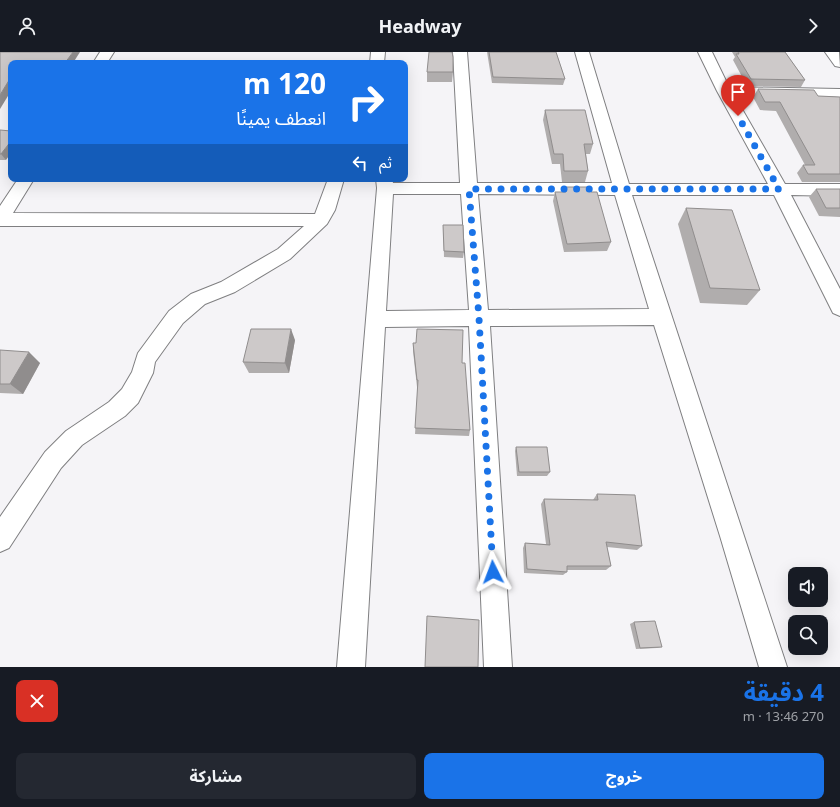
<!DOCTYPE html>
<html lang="ar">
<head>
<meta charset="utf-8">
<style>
	:root { --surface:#171b24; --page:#242831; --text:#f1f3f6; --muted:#9ea1a6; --accent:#1a73e8 }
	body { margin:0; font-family:"Noto Sans","Noto Sans Arabic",sans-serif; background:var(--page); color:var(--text); direction:rtl; height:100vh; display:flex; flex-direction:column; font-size:15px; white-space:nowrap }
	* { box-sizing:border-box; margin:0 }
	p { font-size:13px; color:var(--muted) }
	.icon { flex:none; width:22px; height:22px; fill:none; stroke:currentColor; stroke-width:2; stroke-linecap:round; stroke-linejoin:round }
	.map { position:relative; height:615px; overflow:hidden; direction:ltr }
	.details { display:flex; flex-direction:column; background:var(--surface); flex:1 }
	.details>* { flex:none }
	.hud { position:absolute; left:8px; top:8px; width:400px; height:122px; border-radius:8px; box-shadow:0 4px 16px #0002; direction:rtl; background:#1a73e8; color:#fff; overflow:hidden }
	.controls { position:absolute; left:788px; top:515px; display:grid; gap:8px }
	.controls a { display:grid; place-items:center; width:40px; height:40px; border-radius:8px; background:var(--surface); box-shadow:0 4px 16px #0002; font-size:20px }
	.pin { position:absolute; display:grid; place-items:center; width:34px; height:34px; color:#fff; margin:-41px -17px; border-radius:50% 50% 50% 0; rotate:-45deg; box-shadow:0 0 4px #0007 }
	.pin .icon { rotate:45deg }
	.me { position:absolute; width:44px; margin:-22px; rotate:357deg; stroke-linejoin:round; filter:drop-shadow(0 0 3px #0008) }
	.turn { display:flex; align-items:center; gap:14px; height:84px; padding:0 16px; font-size:18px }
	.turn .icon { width:52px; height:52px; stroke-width:2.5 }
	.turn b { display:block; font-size:28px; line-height:34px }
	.then { display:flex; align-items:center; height:38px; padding:0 16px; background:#0003; gap:8px; font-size:15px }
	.round { display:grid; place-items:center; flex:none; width:42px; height:42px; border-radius:8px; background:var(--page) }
	.overview { display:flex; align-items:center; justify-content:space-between; height:68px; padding:0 16px }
	h1 { font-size:24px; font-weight:700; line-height:30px; color:var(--accent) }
	.button { display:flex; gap:8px; margin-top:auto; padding:8px 16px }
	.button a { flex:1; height:46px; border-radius:8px; background:var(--accent); color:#fff; font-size:16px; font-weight:700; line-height:46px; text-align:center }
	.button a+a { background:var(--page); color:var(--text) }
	header { display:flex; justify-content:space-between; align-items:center; height:52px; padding:0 16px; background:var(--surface); font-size:18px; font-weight:700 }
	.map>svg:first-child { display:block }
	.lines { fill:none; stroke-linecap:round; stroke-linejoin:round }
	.street-casing { stroke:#7f7f81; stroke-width:2 }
	.street { fill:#fff; fill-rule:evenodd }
	.wall { fill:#b0adad }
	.shaded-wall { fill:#908d8d }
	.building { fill:#cdc9c9; stroke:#908d8d }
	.route { stroke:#1a73e8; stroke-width:7; stroke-dasharray:0 12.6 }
</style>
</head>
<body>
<header><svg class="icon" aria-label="forward" viewBox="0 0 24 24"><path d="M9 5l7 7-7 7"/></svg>Headway<svg class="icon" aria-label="person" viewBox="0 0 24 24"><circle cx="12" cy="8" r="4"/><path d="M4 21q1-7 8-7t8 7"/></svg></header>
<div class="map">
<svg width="840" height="615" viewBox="0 0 840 615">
	<rect width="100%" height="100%" fill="#f5f4f7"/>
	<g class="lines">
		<defs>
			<g id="street">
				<path d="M 100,0 L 114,0 L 107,11 L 93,11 Z"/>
				<path d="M 371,0 L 385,0 L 384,11 L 370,11 Z"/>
				<path d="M 453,0 L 467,0 L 477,131 L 612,131 L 575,0 L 589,0 L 629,132 L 768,132 L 717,39 L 698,0 L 712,0 L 729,35 L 840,37 L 840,45 L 734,43 L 785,132 L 840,132 L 840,144 L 791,143 L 840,237 L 840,264 L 833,261 L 774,143 L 632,143 L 787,615 L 759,615 L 720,484 L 654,273 L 490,274 L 512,615 L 484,615 L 469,274 L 385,275 L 365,615 L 337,615 L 377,136 L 376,127 L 392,127 L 393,131 L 460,131 ZM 393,142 L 461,142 L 469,258 L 386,259 ZM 478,142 L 615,143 L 649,257 L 488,258 Z"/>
				<path d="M 825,0 L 839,0 L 840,15 L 835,14 Z"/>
				<path d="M 18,127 L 34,127 L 13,161 L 315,162 L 328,127 L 344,127 L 335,158 L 327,172 L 290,207 L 235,240 L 205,252 L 183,271 L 155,310 L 153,321 L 138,351 L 125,364 L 82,393 L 61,416 L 9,496 L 0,500 L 0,465 L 45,400 L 66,379 L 109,350 L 122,337 L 132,320 L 138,301 L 169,259 L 191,242 L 221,230 L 278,197 L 304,174 L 0,174 L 0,154 Z"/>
			</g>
		</defs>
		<use href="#street" class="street-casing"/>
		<use href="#street" class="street"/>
	</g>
	<g class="wall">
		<path d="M 487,0 L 556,0 L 565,27 L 563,33 L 492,31 Z"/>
		<path d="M 732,0 L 785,0 L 805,28 L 801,35 L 747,34 L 733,8 L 735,5 Z"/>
		<path d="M 427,20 L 453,20 L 452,30 L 427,30 Z"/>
		<path d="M 758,37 L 818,44 L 840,45 L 840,130 L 802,130 L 797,121 L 803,113 L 805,113 L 776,59 L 760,58 L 753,45 Z"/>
		<path d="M 545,58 L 593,92 L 590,102 L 586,102 L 588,119 L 585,130 L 562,130 L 560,112 L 552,112 L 543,68 Z"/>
		<path d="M 0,78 L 6,108 L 0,108 Z"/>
		<path d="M 566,135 L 591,140 L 611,190 L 607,199 L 564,200 L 553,149 L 555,140 L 564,140 Z"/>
		<path d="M 816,137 L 840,137 L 840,165 L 819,164 L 809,145 Z"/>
		<path d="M 686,156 L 760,238 L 747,253 L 700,251 L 678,172 Z"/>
		<path d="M 443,173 L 464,200 L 463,206 L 444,205 Z"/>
		<path d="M 295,288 L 289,321 L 249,321 L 243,310 Z"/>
		<path d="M 413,291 L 462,311 L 470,378 L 469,384 L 415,382 L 418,335 L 417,335 L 413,299 Z"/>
		<path d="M 0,298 L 40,311 L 23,342 L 0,341 Z"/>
		<path d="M 516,395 L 550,420 L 547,424 L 517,424 L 515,399 Z"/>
		<path d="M 597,442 L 642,494 L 637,498 L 607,495 L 611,514 L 606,518 L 567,518 L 567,520 L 563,523 L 524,521 L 523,496 L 525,491 L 546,492 L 541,452 L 544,447 L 593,448 Z"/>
		<path d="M 634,570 L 662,595 L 657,596 L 636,597 L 630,572 Z"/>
	</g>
	<g class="shaded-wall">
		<path d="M 73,0 L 80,0 L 73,11 L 65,11 Z"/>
		<path d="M 11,25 L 11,39 L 0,57 L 0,43 Z"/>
		<path d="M 11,89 L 11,101 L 6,108 L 1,102 Z"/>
		<path d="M 291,277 L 295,288 L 289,321 L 285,311 Z"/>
		<path d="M 29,300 L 40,311 L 23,342 L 10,332 Z"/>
	</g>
	<g class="building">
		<path d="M 0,0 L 73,0 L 65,11 L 11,11 L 11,25 L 0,43 Z"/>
		<path d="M 429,0 L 452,0 L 453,5 L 453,20 L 427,20 Z"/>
		<path d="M 489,0 L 556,0 L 565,27 L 493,25 Z"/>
		<path d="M 738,0 L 785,0 L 805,28 L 751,27 L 736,2 L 739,2 Z"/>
		<path d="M 758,37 L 814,38 L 818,44 L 840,45 L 840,122 L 808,122 L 803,113 L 815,113 L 780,50 L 765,50 Z"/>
		<path d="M 545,58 L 585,58 L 593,92 L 584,92 L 588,119 L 564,119 L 563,102 L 554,102 Z"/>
		<path d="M 0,78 L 11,79 L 11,89 L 1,102 L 0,102 Z"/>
		<path d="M 566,135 L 590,135 L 591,140 L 597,140 L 611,190 L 567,192 L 555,140 L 566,140 Z"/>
		<path d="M 816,137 L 840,137 L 840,156 L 826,156 Z"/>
		<path d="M 686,156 L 732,158 L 760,238 L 710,236 Z"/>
		<path d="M 443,173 L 463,173 L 464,200 L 444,199 Z"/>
		<path d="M 251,277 L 291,277 L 285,311 L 243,310 Z"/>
		<path d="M 417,277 L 463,278 L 462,311 L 465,311 L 470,378 L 415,376 L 418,328 L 417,328 L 413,291 L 416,291 Z"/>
		<path d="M 0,298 L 29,300 L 10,332 L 0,332 Z"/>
		<path d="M 516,395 L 547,395 L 550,420 L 519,420 Z"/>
		<path d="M 597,442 L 635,443 L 642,494 L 606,490 L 611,514 L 567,514 L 567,520 L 527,517 L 525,491 L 550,493 L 544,447 L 598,448 Z"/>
		<path d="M 427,564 L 479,568 L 478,615 L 425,615 Z"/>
		<path d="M 655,569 L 662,595 L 640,596 L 634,570 Z"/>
	</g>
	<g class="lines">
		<path class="route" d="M 493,520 L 479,266 L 469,137 L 779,137 L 738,64"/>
	</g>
</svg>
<div class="controls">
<a><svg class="icon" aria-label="sound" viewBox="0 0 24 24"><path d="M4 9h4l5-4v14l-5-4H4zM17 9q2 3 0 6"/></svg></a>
<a><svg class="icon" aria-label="search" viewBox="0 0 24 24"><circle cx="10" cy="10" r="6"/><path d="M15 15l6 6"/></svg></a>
</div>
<div class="pin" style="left:738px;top:64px;background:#d93025"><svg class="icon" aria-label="arrive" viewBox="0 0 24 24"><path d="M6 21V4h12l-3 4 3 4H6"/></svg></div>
<svg class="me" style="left:493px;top:520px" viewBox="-20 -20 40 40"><path d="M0-17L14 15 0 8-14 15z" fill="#1a73e8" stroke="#fff" stroke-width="4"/></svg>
<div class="hud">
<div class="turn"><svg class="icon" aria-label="right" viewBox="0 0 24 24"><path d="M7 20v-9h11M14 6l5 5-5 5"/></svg><div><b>120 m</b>انعطف يمينًا</div></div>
<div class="then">ثم<svg class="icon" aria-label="left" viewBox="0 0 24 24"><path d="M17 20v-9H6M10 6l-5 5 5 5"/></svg></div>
</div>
</div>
<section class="details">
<div class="overview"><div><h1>4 دقيقة</h1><p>270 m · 13:46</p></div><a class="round" style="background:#d93025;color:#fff"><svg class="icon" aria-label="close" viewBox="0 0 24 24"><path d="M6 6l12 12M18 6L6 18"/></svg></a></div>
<div class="button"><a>خروج</a><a>مشاركة</a></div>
</section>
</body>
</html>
